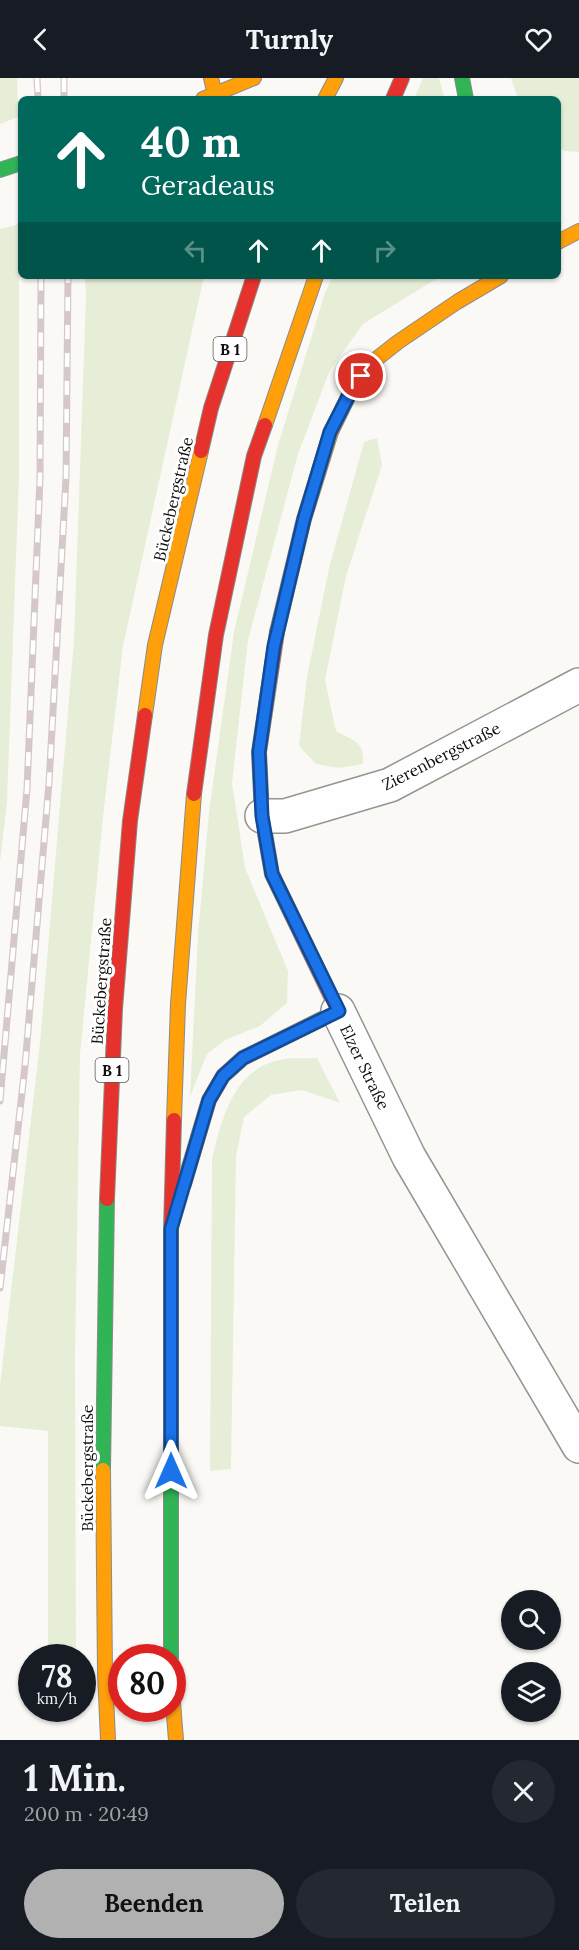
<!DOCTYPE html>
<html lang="de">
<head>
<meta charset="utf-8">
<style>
	:root { --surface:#171b24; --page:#242831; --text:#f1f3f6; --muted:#9ea1a6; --accent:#b1b1b2 }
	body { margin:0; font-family:Lora,serif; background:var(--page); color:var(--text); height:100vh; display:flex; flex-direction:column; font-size:22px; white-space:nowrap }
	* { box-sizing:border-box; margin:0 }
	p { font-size:20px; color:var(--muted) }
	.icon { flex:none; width:33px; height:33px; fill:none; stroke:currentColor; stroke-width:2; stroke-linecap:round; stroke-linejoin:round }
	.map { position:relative; height:1662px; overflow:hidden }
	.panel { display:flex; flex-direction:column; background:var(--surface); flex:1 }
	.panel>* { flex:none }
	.banner { position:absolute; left:18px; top:18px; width:543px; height:183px; border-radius:9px; box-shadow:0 2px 4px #0004; background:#00695c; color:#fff; overflow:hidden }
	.controls { position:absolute; left:501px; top:1512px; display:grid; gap:12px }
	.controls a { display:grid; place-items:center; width:60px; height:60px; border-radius:50%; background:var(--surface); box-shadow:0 2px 4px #0004; font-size:30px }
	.speed { position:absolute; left:18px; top:1566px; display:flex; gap:12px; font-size:30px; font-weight:700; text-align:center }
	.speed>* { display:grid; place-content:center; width:78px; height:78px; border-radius:50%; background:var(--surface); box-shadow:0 2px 4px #0004; line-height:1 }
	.speed small { font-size:15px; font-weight:400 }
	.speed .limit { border:9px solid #d22; background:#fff; color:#111 }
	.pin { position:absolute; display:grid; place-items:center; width:51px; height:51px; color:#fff; margin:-26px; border:3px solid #fff; border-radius:50%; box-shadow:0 2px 6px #0007 }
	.me { position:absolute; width:66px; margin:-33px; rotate:0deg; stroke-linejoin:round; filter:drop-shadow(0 0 4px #0008) }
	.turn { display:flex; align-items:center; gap:21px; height:126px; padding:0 24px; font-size:27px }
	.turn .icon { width:78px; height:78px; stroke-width:2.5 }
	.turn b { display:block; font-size:42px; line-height:51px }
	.lanes { display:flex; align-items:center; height:57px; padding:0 24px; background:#0003; justify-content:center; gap:30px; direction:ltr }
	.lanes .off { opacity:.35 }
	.round { display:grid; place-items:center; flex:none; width:63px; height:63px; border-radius:32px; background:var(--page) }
	.head { display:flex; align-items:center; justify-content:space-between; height:102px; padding:0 24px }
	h1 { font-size:36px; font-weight:700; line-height:45px }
	.button { display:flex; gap:12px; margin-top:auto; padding:12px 24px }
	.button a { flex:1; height:69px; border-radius:36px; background:var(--accent); color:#111; font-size:24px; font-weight:700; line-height:69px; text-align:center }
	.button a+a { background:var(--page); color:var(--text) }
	header { display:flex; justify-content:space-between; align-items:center; height:78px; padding:0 24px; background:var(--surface); font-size:27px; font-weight:700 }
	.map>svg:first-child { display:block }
	.green { fill:#e7eed8 }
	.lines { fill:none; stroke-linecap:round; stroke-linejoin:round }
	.street-casing { stroke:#959493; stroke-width:36 }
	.fast-casing { stroke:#8c8b89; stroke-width:16 }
	.slow-casing { stroke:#8c8b89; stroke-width:16 }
	.jam-casing { stroke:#8c8b89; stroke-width:16 }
	.street { stroke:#fefefe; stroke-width:33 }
	.fast { stroke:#30b455; stroke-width:14 }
	.slow { stroke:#ff9f0a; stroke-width:14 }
	.jam { stroke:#e5322d; stroke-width:14 }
	.rail-casing { stroke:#d6c8c9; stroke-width:7 }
	.rail { stroke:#fff; stroke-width:4.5; stroke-dasharray:14; stroke-linecap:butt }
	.route-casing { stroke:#114b97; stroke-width:15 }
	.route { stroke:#1a73e8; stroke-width:10 }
	.labels { text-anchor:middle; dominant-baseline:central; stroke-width:6; stroke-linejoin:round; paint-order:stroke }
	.shield { fill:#fff; stroke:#575757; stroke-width:1.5 }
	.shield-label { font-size:15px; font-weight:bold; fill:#0f0f0f }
	.street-label { font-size:16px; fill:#0f0f0f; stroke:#fff }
</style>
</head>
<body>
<header><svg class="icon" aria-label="back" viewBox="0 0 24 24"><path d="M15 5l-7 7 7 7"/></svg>Turnly<svg class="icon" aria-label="heart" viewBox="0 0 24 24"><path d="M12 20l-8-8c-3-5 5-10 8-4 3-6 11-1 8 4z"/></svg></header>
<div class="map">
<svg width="579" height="1662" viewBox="0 0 579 1662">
	<rect width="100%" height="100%" fill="#fbf9f5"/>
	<g class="green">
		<path d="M 0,0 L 17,0 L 18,39 L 0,46 Z"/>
		<path d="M 423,0 L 439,0 L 445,21 L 414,21 Z"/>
		<path d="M 511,0 L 579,0 L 579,74 L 564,73 L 558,68 L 558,21 L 518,21 Z"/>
		<path d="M 19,146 L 19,398 L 7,724 L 0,784 L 0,151 Z"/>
		<path d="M 85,198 L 204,198 L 123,568 L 103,739 L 80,977 L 75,1279 L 76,1579 L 48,1580 L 48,1353 L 0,1348 L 0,1307 L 40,965 L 74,562 L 86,219 Z"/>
		<path d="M 333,198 L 441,198 L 363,246 L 330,292 L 298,376 L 248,562 L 232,705 L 245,790 L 288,893 L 287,925 L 260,948 L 225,962 L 207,976 L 190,1019 L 198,857 L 209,734 L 234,554 L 278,367 L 325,215 Z"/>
		<path d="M 377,360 L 382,387 L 346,498 L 325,602 L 336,653 C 353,663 365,663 363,686 L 339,690 L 316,686 L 299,668 L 307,599 L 329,490 L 364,364 Z"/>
		<path d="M 317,980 L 340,1025 L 302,1012 L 271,1017 L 244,1039 L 236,1078 L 231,1391 L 210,1393 L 212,1081 C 222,1041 233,992 279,982 C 291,979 305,981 317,980 Z"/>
	</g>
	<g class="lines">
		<defs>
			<g id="street">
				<path d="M 262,738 L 285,738 L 390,707 L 579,607"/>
				<path d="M 338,933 L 409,1079 L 579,1368"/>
			</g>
			<g id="fast">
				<path d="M 462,0 L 466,21"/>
				<path d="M 0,92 L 21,85"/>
				<path d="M 171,1353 L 171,1580"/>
				<path d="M 103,1392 L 107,1121"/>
			</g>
			<g id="slow">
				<path d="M 211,0 L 215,17"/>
				<path d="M 203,21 L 254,0"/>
				<path d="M 325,21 L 336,0"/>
				<path d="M 558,164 L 579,153"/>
				<path d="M 265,347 L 316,198"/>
				<path d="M 277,554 L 304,441 L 331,354 L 352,311 L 370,286 L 398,264 L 457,224 L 501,198"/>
				<path d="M 145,637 L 155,567 L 201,373"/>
				<path d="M 174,1042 L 178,926 L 194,716"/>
				<path d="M 184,1106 L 209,1022 L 223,998 L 243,980 L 338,933"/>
				<path d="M 103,1392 L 105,1594 L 108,1662"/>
				<path d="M 172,1612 L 176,1662"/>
			</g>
			<g id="jam">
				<path d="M 393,21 L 402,0"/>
				<path d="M 201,373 L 211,330 L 254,198"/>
				<path d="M 277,554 L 259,674 L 262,738 L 272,796 L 338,933"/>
				<path d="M 194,716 L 216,557 L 254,378 L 265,347"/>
				<path d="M 107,1121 L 115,931 L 130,743 L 145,637"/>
				<path d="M 171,1353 L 171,1151 L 174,1042"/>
			</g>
		</defs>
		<use href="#street" class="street-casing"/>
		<use href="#fast" class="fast-casing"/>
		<use href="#slow" class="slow-casing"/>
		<use href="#jam" class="jam-casing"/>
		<use href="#street" class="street"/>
		<use href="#fast" class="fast"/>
		<use href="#slow" class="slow"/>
		<use href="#jam" class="jam"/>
		<defs>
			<g id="rail">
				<path d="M 37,0 L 38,21"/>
				<path d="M 64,0 L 64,21"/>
				<path d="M 0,1023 L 27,711 L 40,400 L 41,198"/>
				<path d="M 0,1210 L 25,988 L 49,705 L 66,400 L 68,198"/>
			</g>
		</defs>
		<use href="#rail" class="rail-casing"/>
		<use href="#rail" class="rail"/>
	</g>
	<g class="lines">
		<defs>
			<path id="route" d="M 171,1393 L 171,1151 L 209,1022 L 223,998 L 243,980 L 339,933 L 272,796 L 262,738 L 259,674 L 274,568 L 304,441 L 330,354 L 352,311 L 361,298"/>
		</defs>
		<use href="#route" class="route-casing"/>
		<use href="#route" class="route"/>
	</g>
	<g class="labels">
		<g class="shield">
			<rect x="213.5" y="259" width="33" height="24" rx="4.5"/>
			<rect x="95.5" y="980" width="33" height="24" rx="4.5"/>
		</g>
		<g class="shield-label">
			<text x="230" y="271">B 1</text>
			<text x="112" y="992">B 1</text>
		</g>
		<g class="street-label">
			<text transform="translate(173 421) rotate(-77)">Bückebergstraße</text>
			<text transform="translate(441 678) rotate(-27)">Zierenbergstraße</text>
			<text transform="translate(101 903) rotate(-86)">Bückebergstraße</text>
			<text transform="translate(365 989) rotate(64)">Elzer Straße</text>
			<text transform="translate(87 1390) rotate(-90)">Bückebergstraße</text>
		</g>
	</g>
</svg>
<div class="controls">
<a><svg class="icon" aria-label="search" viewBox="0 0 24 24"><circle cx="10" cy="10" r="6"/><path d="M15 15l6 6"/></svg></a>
<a><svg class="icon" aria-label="layers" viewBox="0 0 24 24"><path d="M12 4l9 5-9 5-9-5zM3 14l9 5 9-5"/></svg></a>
</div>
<div class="speed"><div>78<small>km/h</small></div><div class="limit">80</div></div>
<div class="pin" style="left:361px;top:298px;background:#d93025"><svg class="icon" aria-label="arrive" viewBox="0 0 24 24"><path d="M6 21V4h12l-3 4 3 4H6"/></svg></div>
<svg class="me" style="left:171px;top:1393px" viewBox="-20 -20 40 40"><path d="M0-17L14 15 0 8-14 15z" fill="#1a73e8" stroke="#fff" stroke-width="4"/></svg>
<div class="banner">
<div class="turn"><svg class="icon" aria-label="ahead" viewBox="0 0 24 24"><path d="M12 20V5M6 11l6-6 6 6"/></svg><div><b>40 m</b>Geradeaus</div></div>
<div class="lanes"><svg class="icon off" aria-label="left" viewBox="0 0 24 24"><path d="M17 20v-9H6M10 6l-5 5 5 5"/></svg><svg class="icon" aria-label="ahead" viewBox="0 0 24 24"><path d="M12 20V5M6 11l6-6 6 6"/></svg><svg class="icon" aria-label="ahead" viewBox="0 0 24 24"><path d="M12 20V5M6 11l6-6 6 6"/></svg><svg class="icon off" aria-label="right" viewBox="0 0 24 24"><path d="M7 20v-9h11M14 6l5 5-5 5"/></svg></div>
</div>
</div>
<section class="panel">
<div class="head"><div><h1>1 Min.</h1><p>200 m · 20:49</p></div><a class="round"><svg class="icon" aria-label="close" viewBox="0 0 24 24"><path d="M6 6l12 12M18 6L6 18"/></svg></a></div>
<div class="button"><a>Beenden</a><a>Teilen</a></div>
</section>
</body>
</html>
